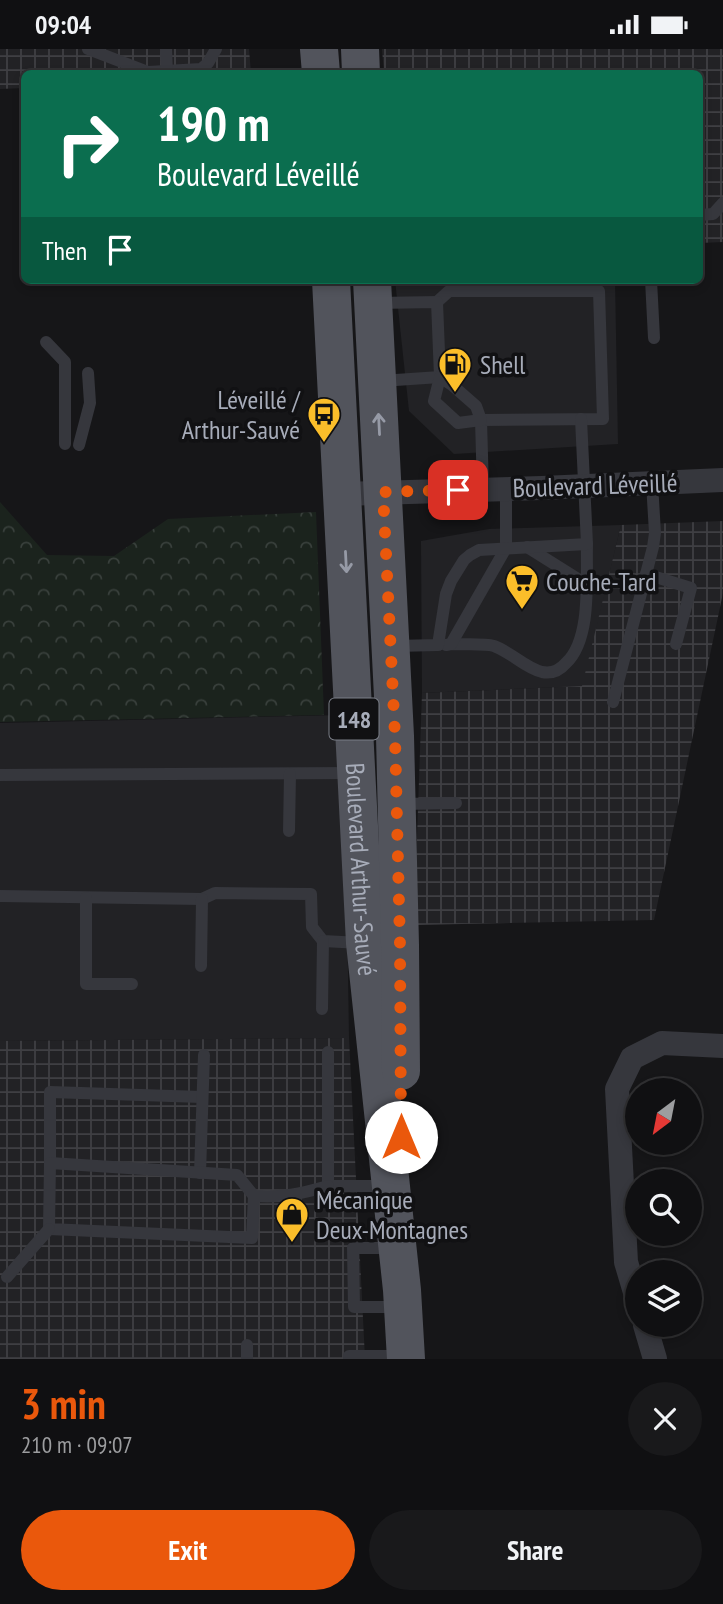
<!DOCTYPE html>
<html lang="en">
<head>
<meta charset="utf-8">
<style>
	:root { --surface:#101012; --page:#19191b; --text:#f1f3f6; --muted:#9c9d9f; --line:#303032; --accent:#ea580c }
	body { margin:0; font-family:"PT Sans Narrow",sans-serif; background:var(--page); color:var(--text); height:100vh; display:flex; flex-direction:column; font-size:26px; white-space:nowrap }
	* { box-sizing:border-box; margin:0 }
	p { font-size:23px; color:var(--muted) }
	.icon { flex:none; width:38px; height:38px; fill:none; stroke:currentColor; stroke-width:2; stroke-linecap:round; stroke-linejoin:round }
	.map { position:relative; height:1310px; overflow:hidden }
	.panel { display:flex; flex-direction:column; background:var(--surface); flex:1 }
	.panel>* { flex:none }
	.hud { position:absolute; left:21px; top:21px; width:682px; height:214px; border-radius:10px; box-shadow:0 4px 10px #0003,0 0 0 2px var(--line); background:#0b6e4f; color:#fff; overflow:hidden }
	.needle { width:46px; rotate:212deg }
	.tools { position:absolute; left:625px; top:1029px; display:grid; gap:14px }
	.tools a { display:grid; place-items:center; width:77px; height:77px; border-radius:50%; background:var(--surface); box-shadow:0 4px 10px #0003,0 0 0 2px var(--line); font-size:35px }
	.pin { position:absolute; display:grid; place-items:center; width:60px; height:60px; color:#fff; margin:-30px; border-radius:14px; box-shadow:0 4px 10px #0006 }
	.me { position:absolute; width:77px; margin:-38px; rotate:0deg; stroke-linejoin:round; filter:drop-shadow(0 0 5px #0008) }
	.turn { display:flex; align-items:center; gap:24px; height:147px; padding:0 21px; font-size:32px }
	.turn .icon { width:91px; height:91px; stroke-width:2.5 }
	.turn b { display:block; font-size:49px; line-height:60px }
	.then { display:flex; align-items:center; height:66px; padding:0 21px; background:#0003; gap:14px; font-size:26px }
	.round { display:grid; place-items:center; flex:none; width:74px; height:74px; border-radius:37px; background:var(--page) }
	.head { display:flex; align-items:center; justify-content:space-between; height:119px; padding:0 21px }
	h1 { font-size:42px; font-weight:600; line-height:52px; color:var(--accent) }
	.primary-button { display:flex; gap:14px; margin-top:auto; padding:14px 21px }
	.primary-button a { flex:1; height:80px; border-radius:42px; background:var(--accent); color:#fff; font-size:28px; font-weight:600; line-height:80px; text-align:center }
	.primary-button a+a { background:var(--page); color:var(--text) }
	.status { display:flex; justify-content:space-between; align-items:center; height:49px; padding:0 35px; background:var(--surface); direction:ltr }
	.status svg { height:19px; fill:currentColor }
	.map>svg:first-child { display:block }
	.built { fill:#222225 }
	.industrial { fill:url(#industrial-grid) }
	.forest { fill:url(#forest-crowns) }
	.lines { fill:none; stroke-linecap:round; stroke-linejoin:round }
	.service { stroke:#36373d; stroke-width:12 }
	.minor { stroke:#36373d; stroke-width:24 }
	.primary { stroke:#52545c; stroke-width:38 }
	.oneway { stroke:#969aa6 }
	.route { stroke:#ea580c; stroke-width:12; stroke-dasharray:0 21.6 }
	.labels { text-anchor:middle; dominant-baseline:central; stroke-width:7; stroke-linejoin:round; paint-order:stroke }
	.shield { fill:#111113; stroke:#7a7e87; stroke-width:2 }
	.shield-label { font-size:24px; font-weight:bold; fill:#a7acb9 }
	.poi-label { font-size:26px; fill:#a7acb9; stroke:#111113; text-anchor:start }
	.street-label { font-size:26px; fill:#a7acb9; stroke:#111113 }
</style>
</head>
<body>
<div class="status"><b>09:04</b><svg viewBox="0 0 49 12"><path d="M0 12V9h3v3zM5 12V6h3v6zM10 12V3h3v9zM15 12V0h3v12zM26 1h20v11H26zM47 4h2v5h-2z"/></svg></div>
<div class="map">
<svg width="723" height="1310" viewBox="0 0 723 1310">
	<defs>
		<pattern id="industrial-grid" width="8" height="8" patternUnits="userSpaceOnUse" patternTransform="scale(1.75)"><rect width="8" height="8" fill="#222225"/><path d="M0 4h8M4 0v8" fill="none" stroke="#3f3f43"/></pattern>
		<pattern id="forest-crowns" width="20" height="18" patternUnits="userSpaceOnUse" patternTransform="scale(1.75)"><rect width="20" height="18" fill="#1b231d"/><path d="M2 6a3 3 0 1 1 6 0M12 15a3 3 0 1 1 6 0" fill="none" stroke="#39403c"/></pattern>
	</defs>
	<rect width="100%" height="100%" fill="#161618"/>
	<g class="built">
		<path d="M 395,231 L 615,231 L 618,395 L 454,405 L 409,362 Z"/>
		<path d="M 621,476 L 583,637 L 422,644 L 421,492 L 489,480 Z"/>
		<path d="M 344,666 L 349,989 L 0,992 L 0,674 Z"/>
	</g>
	<g class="industrial">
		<path d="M 0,0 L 249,0 L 251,24 L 24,24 L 24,39 L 0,40 Z"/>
		<path d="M 382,0 L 723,0 L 723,193 L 700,194 L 700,24 L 384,24 Z"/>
		<path d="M 723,472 L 723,544 L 654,871 L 414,876 L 422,644 L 582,637 L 621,476 Z"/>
		<path d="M 349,989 L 365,1310 L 0,1310 L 0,992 Z"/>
	</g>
	<path class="forest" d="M 0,453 L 47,506 L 114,507 L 168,470 L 316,463 L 324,666 L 0,673 Z"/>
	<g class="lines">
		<g class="service">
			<path d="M 88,0 L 148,23 L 201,20 L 208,14 L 216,0"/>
			<path d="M 166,0 L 167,23"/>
			<path d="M 700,166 L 713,165 L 723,154"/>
			<path d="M 651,231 L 654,289"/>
			<path d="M 437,253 L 449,242 L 599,242 L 603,370 L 481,371 L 483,441"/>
			<path d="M 376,254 L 437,253 L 440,328 L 381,332"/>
			<path d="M 46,293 L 65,313 L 65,395"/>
			<path d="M 440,328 L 452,336 L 476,357 L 481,371 L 458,374 L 434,352 Z"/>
			<path d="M 79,396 L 90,354 L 88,324"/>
			<path d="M 527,498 L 586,535"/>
			<path d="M 646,525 L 691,539 L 676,595"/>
			<path d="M 451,595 C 463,596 483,594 494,597 C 511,603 525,619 542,623 C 552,625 560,621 566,614 C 592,590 586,529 587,495"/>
			<path d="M 446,596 L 451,595 L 506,499 L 506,440"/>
			<path d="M 395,597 L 438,596 L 446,545 L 451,532 L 464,511 L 470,506 L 479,501 L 587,495 L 581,370"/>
			<path d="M 613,653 L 653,498 L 655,484 L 652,434"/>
			<path d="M 0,726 L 354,724"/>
			<path d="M 401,755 L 456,754"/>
			<path d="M 289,782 L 290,725"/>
			<path d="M 0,847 L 202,850 L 215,844 L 311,845 L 312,878 L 323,892 L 361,894"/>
			<path d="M 86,849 L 86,935 L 132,935"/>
			<path d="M 201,917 L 202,850"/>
			<path d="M 322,960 L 323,892"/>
			<path d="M 328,1003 L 328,1137 L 385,1137"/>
			<path d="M 50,1114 L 50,1043 L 202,1048"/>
			<path d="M 200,1124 L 204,1006"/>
			<path d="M 254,1147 L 252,1189 L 49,1180 L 50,1114 L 237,1126 L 254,1147 C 283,1149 300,1145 328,1137"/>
			<path d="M 393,1199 L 353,1199 L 354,1258 L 399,1258"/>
			<path d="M 7,1228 L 49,1180"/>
			<path d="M 247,1296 L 247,1310"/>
			<path d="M 349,1310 L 349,1307 L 402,1307"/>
		</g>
		<g class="minor">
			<path d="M 342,445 L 542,439 L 723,431"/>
			<path d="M 637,1250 L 626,1213 L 617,1040 L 632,1009 L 662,994 L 723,997"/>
			<path d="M 645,1276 L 655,1310"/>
		</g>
		<g class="primary">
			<path d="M 319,0 L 321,24"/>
			<path d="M 360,0 L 361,24"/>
			<path id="s1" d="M 331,231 L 365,894 L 402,1241 L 406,1310"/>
			<path d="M 372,231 L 395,687 L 400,896 L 401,1022"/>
		</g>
	</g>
	<defs><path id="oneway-shaft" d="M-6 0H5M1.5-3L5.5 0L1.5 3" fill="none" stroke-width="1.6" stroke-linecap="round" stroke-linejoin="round" transform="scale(1.75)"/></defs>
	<g class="oneway">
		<use href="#oneway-shaft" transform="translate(379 375) rotate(-93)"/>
		<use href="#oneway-shaft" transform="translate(346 513) rotate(87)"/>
	</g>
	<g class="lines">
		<path class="route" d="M 401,1088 L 400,896 L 395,687 L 383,443 L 458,441"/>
	</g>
	<defs>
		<symbol id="fuel-pin" viewBox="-11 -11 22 30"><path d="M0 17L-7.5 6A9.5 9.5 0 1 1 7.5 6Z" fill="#fbbe2a" stroke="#111113"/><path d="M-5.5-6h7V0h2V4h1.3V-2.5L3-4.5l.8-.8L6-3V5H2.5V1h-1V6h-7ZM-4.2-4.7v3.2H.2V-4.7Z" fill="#111"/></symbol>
		<symbol id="bus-pin" viewBox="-11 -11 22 30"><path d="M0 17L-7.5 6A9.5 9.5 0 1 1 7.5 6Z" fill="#fbbe2a" stroke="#111113"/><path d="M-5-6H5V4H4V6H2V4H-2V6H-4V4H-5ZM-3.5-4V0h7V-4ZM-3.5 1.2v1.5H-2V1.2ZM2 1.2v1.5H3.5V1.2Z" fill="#111"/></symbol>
		<symbol id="supermarket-pin" viewBox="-11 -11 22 30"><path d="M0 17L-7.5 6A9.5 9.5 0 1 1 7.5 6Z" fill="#fbbe2a" stroke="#111113"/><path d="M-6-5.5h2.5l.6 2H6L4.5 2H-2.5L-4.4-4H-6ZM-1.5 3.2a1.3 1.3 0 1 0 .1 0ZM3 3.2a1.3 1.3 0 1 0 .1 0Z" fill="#111"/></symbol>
		<symbol id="shop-pin" viewBox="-11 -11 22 30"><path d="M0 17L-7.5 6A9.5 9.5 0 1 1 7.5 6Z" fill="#fbbe2a" stroke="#111113"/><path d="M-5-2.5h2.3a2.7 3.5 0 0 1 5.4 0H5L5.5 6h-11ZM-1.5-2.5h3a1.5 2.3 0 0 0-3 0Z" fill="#111"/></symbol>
	</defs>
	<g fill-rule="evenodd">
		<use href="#fuel-pin" x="436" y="296" width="38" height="52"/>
		<use href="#bus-pin" x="305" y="346" width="38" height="52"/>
		<use href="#supermarket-pin" x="503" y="513" width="38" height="52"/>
		<use href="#shop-pin" x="273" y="1146" width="38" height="52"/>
	</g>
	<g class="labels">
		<rect class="shield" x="329.5" y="649.5" width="49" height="41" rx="5"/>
		<g class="shield-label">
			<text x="354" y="670">148</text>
		</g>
		<g class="poi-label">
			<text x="480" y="315">Shell</text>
			<text x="300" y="350" text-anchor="end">Léveillé /<tspan x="300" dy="30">Arthur-Sauvé</tspan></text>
			<text x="546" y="532">Couche-Tard</text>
			<text x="316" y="1150">Mécanique<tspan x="316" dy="30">Deux-Montagnes</tspan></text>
		</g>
		<g class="street-label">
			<text transform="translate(595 436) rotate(-2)">Boulevard Léveillé</text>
			<text stroke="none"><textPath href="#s1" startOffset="590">Boulevard Arthur-Sauvé</textPath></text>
		</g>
	</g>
</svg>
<div class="tools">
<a><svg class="needle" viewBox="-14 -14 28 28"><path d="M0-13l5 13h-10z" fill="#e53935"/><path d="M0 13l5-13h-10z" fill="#9c9d9f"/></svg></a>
<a><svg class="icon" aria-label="search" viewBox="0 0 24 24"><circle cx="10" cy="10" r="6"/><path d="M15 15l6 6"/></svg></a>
<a><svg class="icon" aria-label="layers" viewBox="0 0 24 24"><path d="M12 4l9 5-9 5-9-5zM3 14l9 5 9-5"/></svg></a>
</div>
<div class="pin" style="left:458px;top:441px;background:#d93025"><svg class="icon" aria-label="arrive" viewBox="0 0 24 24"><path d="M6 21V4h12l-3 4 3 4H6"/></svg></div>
<svg class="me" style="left:401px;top:1088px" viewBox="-20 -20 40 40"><circle r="19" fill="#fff"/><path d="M0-13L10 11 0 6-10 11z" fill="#ea580c"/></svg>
<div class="hud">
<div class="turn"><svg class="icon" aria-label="right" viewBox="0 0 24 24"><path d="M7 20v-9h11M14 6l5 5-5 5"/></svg><div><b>190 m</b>Boulevard Léveillé</div></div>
<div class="then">Then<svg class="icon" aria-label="arrive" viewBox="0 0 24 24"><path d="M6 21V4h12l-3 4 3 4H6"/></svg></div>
</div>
</div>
<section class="panel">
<div class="head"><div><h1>3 min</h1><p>210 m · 09:07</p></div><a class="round"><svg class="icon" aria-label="close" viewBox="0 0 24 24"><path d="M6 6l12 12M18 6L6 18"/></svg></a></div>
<div class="primary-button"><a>Exit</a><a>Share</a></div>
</section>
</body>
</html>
